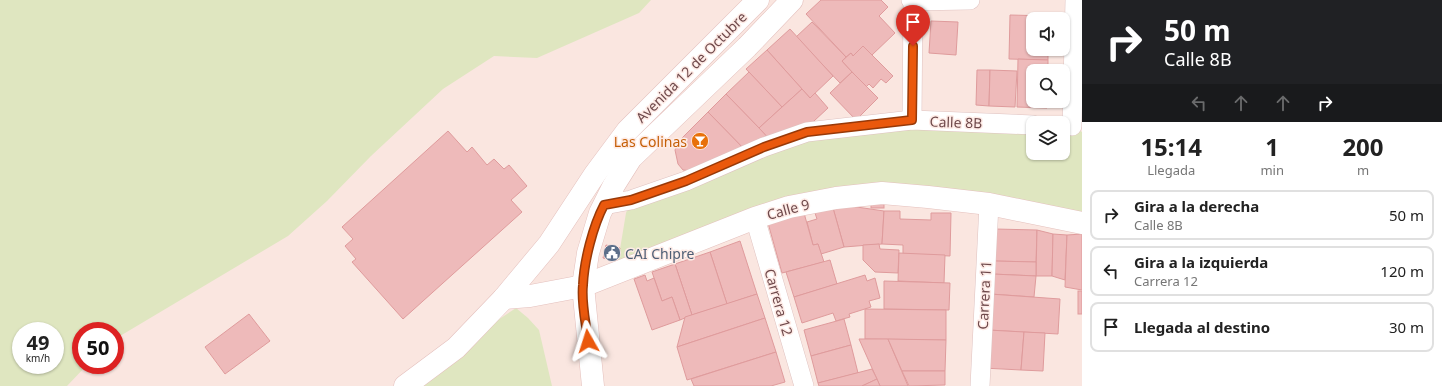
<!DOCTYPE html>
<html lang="es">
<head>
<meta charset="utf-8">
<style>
	:root { --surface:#fff; --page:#f2f2f2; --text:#222; --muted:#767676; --line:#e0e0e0 }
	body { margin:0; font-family:"Noto Sans",sans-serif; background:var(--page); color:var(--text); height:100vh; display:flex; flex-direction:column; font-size:15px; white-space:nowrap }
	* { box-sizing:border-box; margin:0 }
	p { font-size:13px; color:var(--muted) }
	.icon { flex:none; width:22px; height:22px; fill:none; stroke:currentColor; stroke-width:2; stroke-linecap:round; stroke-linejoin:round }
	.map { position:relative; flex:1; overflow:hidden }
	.panel { display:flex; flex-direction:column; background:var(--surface); width:360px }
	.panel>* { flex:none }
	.guide { background:#202124; color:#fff; overflow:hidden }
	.controls { position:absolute; left:1026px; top:12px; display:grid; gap:8px }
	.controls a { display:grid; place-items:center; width:44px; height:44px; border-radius:8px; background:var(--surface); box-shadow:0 1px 3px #0004; font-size:20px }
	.speed { position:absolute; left:12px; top:322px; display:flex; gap:8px; font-size:20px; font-weight:700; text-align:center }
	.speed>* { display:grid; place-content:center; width:52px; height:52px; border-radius:50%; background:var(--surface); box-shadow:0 1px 3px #0004; line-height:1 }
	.speed small { font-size:10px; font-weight:400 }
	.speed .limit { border:6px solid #d22; background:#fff; color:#111 }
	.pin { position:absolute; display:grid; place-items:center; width:34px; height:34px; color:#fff; margin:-41px -17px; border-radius:50% 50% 50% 0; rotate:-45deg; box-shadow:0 0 4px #0007 }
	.pin .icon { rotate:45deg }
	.me { position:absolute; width:44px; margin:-22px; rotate:354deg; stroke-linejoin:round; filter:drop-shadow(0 0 3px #0008) }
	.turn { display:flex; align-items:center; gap:14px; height:84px; padding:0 16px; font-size:18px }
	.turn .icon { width:52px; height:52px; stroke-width:2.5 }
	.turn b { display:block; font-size:28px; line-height:34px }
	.lanes { display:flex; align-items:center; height:38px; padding:0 16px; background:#0003; justify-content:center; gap:20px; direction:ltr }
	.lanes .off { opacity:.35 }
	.eta { display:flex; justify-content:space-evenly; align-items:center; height:68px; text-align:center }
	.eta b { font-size:24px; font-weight:700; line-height:28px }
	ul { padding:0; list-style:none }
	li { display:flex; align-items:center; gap:12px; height:50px; margin:0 8px 6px; padding:0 8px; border:2px solid var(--line); border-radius:8px }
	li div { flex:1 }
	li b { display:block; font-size:15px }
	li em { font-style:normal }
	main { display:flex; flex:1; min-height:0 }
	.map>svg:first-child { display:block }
	.green { fill:#dfe6c0; fill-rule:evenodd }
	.building { fill:#eebaba; stroke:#df9b9c }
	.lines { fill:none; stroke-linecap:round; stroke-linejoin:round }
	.street-casing { stroke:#dfc2c0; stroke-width:20 }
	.secondary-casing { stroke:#e4c0bd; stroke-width:23 }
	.street { stroke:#fff; stroke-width:19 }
	.secondary { stroke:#fff; stroke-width:22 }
	.route-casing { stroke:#983908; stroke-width:10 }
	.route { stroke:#ea580c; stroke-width:7 }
	.labels { text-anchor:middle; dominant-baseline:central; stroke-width:3; stroke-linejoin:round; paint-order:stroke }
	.street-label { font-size:14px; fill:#6f494b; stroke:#feebe6 }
	.food-label { font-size:14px; fill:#c56008; stroke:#feebe6; text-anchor:end }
	.service-label { font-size:14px; fill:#4e5e75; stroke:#feebe6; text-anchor:start }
</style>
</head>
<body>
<main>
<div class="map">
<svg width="1082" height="386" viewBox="0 0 1082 386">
	<rect width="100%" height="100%" fill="#fae6e0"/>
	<g class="green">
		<path d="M 0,0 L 651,0 L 639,13 L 537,58 L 494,56 L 443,89 L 371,156 L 327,201 L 288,236 L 115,339 L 115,331 L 81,331 L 81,365 L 87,365 L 67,386 L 0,386 ZM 21,331 L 55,331 L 55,365 L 21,365 Z"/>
		<path d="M 1033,125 L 1033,153 L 1063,153 L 1063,126 L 1072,126 L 1082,132 L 1082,223 L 882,193 L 618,261 L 626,213 L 631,200 L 807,132 Z"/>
		<path d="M 516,308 L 528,318 L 539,330 L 552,386 L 405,386 L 456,348 Z"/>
	</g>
	<g class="building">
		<path d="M 821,0 L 881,0 L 888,7 L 879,16 L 895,33 L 872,55 L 863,46 L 853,56 L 851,53 L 846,57 L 806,14 Z"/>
		<path d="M 1010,15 L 1049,16 L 1049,19 L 1033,19 L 1033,49 L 1048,49 L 1048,60 L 1009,59 Z"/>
		<path d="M 931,21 L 958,22 L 956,55 L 929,53 Z"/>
		<path d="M 812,22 L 846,57 L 842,61 L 852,72 L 840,83 L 796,37 Z"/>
		<path d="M 790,29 L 833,76 L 810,98 L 767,50 Z"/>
		<path d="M 863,46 L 893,76 L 886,83 L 881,79 L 873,88 L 869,84 L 866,87 L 842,61 L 851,53 L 853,56 Z"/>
		<path d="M 767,50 L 802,89 L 782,107 L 746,69 Z"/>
		<path d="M 1018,59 L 1048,60 L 1048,71 L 1033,71 L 1033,101 L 1047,101 L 1047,108 L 1017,107 Z"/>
		<path d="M 977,70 L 990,70 L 989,106 L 976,105 Z"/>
		<path d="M 990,70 L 1017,71 L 1015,107 L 989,106 Z"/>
		<path d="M 749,72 L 782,107 L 759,128 L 726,94 Z"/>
		<path d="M 852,72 L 878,98 L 856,120 L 830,93 Z"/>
		<path d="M 802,89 L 810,98 L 815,93 L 828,108 L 800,134 L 770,140 L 759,128 Z"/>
		<path d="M 726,94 L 759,128 L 770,140 L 745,150 L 708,112 Z"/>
		<path d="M 708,112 L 745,150 L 693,171 L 683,170 L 678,164 L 675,150 L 679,141 Z"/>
		<path d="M 448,131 L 467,152 L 472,147 L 487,165 L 494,159 L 504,169 L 509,165 L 527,186 L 511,200 L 522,212 L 403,319 L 352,262 L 356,259 L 345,246 L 353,239 L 342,227 Z"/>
		<rect x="871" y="199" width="13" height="9"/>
		<path d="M 843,205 L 884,211 L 882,244 L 844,247 L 833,208 Z"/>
		<path d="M 833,208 L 844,247 L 821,254 L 818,244 L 813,245 L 807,222 L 817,219 L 815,213 Z"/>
		<path d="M 884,211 L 900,211 L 900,219 L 931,220 L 931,213 L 951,213 L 950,256 L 903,254 L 903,245 L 882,244 Z"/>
		<path d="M 804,213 L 813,245 L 818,244 L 824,262 L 782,273 L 768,223 Z"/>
		<path d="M 995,229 L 1037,230 L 1036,262 L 994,261 Z"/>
		<path d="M 1037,230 L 1053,234 L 1052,276 L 1036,276 Z"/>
		<path d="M 1053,234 L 1067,235 L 1065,280 L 1052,276 Z"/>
		<path d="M 1082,234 L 1082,290 L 1065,287 L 1067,235 Z"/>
		<path d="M 740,241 L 757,294 L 727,304 L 710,252 Z"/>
		<path d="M 879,244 L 880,249 L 899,250 L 898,273 L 875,272 L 863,260 L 863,245 Z"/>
		<path d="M 606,245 L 620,248 L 617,261 L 603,258 Z"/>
		<path d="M 710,252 L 727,304 L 692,315 L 675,264 Z"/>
		<path d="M 899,253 L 945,255 L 944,283 L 898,281 Z"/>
		<path d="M 830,260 L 837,284 L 794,297 L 786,272 Z"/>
		<path d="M 994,261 L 1036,262 L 1036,276 L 992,274 Z"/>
		<path d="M 675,264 L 692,315 L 680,320 L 672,297 L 662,301 L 652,272 Z"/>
		<path d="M 992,274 L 1036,276 L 1034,297 L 990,294 Z"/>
		<path d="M 645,275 L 647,281 L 654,278 L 662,301 L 672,297 L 680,320 L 652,330 L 634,279 Z"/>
		<path d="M 865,275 L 867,281 L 875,278 L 880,298 L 869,301 L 871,307 L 849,314 L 850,317 L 836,321 L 833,313 L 802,323 L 794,297 Z"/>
		<path d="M 884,281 L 950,283 L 949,310 L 884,309 Z"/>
		<rect x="1078" y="291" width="4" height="23"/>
		<path d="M 757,294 L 765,318 L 677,347 L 685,317 Z"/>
		<path d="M 990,294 L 1060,299 L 1058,334 L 988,330 Z"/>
		<path d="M 865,309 L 946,310 L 946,340 L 865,339 Z"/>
		<path d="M 249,314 L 270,341 L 225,374 L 205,347 Z"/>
		<path d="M 765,318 L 776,352 L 687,380 L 677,347 Z"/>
		<path d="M 844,319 L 851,345 L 811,356 L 804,330 Z"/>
		<path d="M 988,330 L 1024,332 L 1021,370 L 983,368 Z"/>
		<path d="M 1024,332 L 1045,333 L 1043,371 L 1021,370 Z"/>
		<path d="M 859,339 L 888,339 L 908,386 L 880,386 Z"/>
		<path d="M 888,339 L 946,340 L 945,371 L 902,371 Z"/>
		<path d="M 851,345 L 858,373 L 818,383 L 811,356 Z"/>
		<path d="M 776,352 L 785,382 L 771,386 L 694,386 L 691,379 Z"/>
		<path d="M 872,369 L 877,379 L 862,386 L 819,386 L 818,383 Z"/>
		<path d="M 902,371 L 945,371 L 945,385 L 909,386 Z"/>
		<path d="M 877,379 L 880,386 L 862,386 Z"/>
	</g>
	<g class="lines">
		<defs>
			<g id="street">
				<path d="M 911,0 L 913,1 L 912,120"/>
				<path d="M 913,1 L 970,0"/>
				<path d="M 1072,126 L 1075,0"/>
				<path d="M 604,205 L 631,200 L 686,181 L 764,147 L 807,132 L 912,120 L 1033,125"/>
				<path d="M 755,218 L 804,386"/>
				<path d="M 980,386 L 989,204"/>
			</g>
			<g id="secondary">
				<path d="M 504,298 L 530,296 L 583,286 L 755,218 L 789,207 L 836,198 L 882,193 L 928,197 L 989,204 L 1082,223"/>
				<path d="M 405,386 L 456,348 L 504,298 L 549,244 L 595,174 L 627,131 L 758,0"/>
				<path d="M 593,386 L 583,286 L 588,253 L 600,213 L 614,185 L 631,158 L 747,47 L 792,0"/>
			</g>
		</defs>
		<use href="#street" class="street-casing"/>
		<use href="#secondary" class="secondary-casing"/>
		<use href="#street" class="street"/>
		<use href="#secondary" class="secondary"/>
	</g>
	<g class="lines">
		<defs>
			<path id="route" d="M 588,341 C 586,323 581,303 583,285 C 584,261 593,226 604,205 L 631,200 L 686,181 L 764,147 L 807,132 L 912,120 L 913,46"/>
		</defs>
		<use href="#route" class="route-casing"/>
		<use href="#route" class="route"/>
	</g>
	<defs>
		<symbol id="bar-disc" viewBox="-11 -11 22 22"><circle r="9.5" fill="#e8710a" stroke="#feebe6"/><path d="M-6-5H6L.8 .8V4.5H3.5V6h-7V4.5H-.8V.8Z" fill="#fff"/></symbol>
		<symbol id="civic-disc" viewBox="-11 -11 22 22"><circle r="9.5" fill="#5c6f8a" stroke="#feebe6"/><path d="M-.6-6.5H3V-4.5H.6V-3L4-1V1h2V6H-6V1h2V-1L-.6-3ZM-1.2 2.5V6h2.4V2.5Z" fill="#fff"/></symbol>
	</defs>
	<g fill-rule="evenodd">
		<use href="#bar-disc" x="690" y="131" width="20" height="20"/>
		<use href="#civic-disc" x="602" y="243" width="20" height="20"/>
	</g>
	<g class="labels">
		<g class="street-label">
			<text transform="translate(691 67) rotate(-45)">Avenida 12 de Octubre</text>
			<text transform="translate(956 122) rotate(2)">Calle 8B</text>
			<text transform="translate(788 209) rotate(-15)">Calle 9</text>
			<text transform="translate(984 295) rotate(-87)">Carrera 11</text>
			<text transform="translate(779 302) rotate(74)">Carrera 12</text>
		</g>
		<g class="food-label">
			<text x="687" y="141">Las Colinas</text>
		</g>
		<g class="service-label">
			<text x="625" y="253">CAI Chipre</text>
		</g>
	</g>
</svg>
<div class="controls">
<a><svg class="icon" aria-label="sound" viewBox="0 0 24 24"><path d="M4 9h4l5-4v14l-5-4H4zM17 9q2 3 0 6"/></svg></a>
<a><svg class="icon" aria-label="search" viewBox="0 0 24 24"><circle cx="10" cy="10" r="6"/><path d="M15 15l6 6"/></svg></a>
<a><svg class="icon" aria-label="layers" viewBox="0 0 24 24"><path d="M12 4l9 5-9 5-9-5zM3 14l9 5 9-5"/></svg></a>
</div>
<div class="speed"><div>49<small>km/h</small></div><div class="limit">50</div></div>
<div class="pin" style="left:913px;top:46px;background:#d93025"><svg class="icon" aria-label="arrive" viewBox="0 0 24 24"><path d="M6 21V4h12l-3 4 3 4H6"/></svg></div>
<svg class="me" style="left:588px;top:341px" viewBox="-20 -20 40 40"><path d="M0-17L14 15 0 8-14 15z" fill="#ea580c" stroke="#fff" stroke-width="4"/></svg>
</div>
<section class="panel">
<div class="guide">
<div class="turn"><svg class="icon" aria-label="right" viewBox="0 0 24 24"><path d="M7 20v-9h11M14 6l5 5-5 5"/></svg><div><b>50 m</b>Calle 8B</div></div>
<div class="lanes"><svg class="icon off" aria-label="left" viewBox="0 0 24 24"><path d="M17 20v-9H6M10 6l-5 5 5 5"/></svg><svg class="icon off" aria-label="ahead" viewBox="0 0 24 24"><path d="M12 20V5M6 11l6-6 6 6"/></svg><svg class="icon off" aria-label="ahead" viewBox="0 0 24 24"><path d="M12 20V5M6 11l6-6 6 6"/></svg><svg class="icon" aria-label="right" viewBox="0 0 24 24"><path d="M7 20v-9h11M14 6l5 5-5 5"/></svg></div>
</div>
<div class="eta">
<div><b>15:14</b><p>Llegada</p></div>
<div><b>1</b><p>min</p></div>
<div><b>200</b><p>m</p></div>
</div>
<ul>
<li><svg class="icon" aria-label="right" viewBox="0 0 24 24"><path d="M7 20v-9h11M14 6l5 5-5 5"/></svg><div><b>Gira a la derecha</b><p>Calle 8B</p></div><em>50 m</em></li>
<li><svg class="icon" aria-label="left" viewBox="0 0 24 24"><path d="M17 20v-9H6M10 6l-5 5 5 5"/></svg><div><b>Gira a la izquierda</b><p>Carrera 12</p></div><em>120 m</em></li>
<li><svg class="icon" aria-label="arrive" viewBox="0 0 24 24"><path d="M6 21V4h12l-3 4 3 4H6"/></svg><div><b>Llegada al destino</b></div><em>30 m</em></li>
</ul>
</section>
</main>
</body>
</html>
